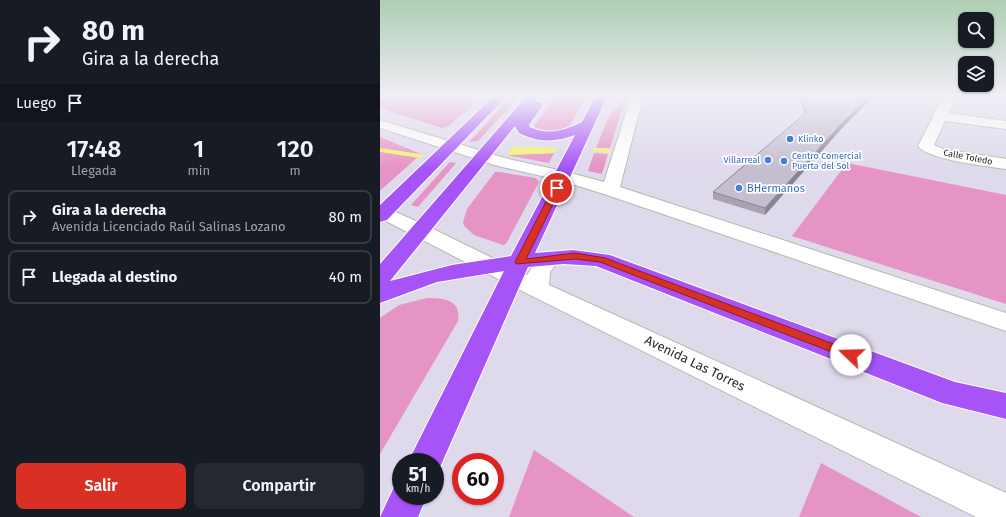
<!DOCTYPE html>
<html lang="es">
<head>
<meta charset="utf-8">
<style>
	:root { --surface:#171b24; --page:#242831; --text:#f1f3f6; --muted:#9ea1a6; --line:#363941; --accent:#d93025 }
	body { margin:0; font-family:"Fira Sans",sans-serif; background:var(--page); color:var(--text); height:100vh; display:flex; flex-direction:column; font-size:15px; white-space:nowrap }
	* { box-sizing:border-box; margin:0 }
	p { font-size:13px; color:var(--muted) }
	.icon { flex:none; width:22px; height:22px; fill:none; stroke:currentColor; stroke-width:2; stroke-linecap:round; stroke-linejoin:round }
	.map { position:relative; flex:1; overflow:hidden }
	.panel { display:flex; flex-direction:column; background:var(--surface); width:380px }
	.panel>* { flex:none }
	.guide { background:#171b24; color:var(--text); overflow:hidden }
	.buttons { position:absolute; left:578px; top:12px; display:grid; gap:8px }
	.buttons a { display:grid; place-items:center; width:36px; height:36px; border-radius:8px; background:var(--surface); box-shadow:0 1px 3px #0004; font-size:20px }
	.speed { position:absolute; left:12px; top:453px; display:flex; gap:8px; font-size:20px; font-weight:700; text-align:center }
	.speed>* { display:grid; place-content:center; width:52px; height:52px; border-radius:50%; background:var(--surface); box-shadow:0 1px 3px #0004; line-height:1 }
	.speed small { font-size:10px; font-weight:400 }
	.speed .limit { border:6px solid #d22; background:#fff; color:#111 }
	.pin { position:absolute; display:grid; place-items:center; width:34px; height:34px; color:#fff; margin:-17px; border:2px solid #fff; border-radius:50%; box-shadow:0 1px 4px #0007 }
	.me { position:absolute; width:44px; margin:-22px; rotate:291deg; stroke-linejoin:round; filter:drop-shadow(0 0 3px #0008) }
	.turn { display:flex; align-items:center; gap:14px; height:84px; padding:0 16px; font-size:18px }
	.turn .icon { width:52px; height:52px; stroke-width:2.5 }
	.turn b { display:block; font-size:28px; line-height:34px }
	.then { display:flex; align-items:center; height:38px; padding:0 16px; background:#0003; gap:8px; font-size:15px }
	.eta { display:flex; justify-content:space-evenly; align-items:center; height:68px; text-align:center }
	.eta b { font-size:24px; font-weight:600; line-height:28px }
	.primary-button { display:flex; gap:8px; margin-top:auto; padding:8px 16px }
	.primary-button a { flex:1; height:46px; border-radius:8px; background:var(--accent); color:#fff; font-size:16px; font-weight:600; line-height:46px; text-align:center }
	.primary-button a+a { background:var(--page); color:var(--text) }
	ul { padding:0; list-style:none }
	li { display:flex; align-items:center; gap:12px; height:54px; margin:0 8px 6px; padding:0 8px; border:2px solid var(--line); border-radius:8px }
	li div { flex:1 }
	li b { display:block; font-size:15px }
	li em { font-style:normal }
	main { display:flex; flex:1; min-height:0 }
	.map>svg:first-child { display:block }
	.green { fill:#e693c5 }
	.water { fill:#f4f466 }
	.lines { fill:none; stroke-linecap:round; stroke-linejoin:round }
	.stream { fill:#f4f466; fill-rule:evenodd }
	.street-casing { stroke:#b2baaa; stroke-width:2 }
	.secondary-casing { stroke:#b2baaa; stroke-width:2 }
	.primary-casing { stroke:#fff; stroke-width:2 }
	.street { fill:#fff; fill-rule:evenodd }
	.secondary { fill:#fff; fill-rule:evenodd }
	.primary { fill:#a653f7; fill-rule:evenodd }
	.wall { fill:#a9a3b1 }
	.shaded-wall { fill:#898590 }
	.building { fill:#c4bece; stroke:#898590 }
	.route { fill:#d93025; stroke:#8d1f18 }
	.shop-dot { fill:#3f7fe0; stroke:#fff; stroke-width:1.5 }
	.labels { text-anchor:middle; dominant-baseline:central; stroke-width:3.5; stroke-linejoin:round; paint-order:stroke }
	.far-shop-label { font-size:9px; fill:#366cbe; stroke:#fff; text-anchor:start }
	.far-street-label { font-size:9px; fill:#292929; stroke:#fff }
	.shop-label { font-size:11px; fill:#366cbe; stroke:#fff; text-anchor:start }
	.near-street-label { font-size:13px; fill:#292929; stroke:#fff }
</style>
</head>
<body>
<main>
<section class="panel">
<div class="guide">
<div class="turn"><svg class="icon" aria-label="right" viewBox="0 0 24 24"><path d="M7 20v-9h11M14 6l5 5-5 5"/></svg><div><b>80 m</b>Gira a la derecha</div></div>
<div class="then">Luego<svg class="icon" aria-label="arrive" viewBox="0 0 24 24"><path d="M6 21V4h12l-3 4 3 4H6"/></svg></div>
</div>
<div class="eta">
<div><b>17:48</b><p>Llegada</p></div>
<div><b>1</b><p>min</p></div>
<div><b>120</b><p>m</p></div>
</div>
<ul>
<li><svg class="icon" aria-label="right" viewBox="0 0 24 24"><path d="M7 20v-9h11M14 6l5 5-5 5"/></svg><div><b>Gira a la derecha</b><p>Avenida Licenciado Raúl Salinas Lozano</p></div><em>80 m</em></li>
<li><svg class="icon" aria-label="arrive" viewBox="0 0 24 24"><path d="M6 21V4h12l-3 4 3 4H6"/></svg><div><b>Llegada al destino</b></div><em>40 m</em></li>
</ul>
<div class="primary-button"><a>Salir</a><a>Compartir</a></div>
</section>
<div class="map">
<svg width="626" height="517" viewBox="0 0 626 517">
	<rect width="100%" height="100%" fill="#dfd9ec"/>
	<g class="green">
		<path d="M 0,97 L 101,97 L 69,126 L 62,128 L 0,108 Z"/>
		<path d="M 131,97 L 139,97 L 98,141 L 89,142 Z"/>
		<path d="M 170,97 L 206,97 L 189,127 C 179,131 165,134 155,128 L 155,125 L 170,104 Z"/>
		<path d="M 244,97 L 246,97 L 230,148 L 216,148 L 230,114 L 241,105 Z"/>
		<path d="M 0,137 L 41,154 L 1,190 L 0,190 Z"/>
		<path d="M 174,153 L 169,163 L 127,155 Z"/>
		<path d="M 214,153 L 228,154 L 222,174 L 208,171 Z"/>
		<path d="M 70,162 L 76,163 L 38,207 L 31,205 Z"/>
		<path d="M 467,163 L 626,195 L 626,304 L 412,236 Z"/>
		<path d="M 115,172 L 119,172 L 156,178 L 159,182 L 126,244 L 123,245 L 94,235 L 84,226 L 83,222 L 87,209 Z"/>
		<path d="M 47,298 C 65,298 81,300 78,321 L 0,454 L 0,318 L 19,305 Z"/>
		<path d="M 154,450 L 254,517 L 129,517 Z"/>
		<path d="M 441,463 L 541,517 L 419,517 Z"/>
	</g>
	<path class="water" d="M 133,147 L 172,148 L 177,148 L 174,153 L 127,155 Z"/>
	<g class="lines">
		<g class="stream">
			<path d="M 0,148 L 40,154 L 43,156 L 40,158 L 0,152 Z"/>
			<path d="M 215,148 L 229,149 L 232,151 L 229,153 L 213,151 L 212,150 Z"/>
		</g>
		<defs>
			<path id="street" d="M 564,97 L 576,97 L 569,113 L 626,121 L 626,129 L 565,121 L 554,145 L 563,149 L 626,159 L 626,169 C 607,166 548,160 538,146 L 553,117 L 552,116 Z"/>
			<g id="secondary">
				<path d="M 251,97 L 263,97 L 240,187 L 626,313 L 626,331 L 224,194 L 179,180 L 118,166 L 0,128 L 0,120 L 128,159 L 183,171 L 224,182 Z"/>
				<path d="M 0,205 L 47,226 L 147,275 L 161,254 L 169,252 L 177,254 L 180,259 L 170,272 L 169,285 L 626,493 L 626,517 L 596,517 L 124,282 L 0,218 Z"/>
			</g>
			<g id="primary">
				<path d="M 113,97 L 126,97 L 7,220 L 0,222 L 0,205 Z"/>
				<path d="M 146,97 L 158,97 L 154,102 L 161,102 L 163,105 L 149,125 L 150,127 C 168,136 185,130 202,122 L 215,97 L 227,97 L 155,253 L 193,250 L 230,255 L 575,382 L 626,393 L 626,419 L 562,403 L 216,266 L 184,264 L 148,267 L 57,474 L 55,474 L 55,462 L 28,462 L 124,271 L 57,282 L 0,303 L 0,264 ZM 135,126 L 139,133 C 158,143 176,142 195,135 L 131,256 L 72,265 L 10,281 Z"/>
				<path d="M 21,481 L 21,496 L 47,496 L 38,517 L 0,517 L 16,483 Z"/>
			</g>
		</defs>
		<use href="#street" class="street-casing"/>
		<use href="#secondary" class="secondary-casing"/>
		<use href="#primary" class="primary-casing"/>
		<use href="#street" class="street"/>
		<use href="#secondary" class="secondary"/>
		<use href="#primary" class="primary"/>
	</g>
	<path class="wall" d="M 418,97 L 493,97 L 463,127 L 385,215 L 333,199 L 333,192 L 425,114 Z"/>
	<path class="shaded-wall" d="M 489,97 L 493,97 L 463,127 L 385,215 L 385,208 L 464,121 Z"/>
	<path class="building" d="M 421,97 L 489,97 L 464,121 L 385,208 L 333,192 L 427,112 Z"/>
	<linearGradient id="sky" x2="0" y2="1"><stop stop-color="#adceb4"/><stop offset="0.57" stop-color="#f1eef6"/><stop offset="1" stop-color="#f1eef6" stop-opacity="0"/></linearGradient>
	<rect width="626" height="169" fill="url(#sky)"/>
	<path class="route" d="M 177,186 L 181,188 L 146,259 L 195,253 L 225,258 L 475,352 L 476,355 L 475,358 L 467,358 L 220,262 L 195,259 L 136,264 L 135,262 L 173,188 Z"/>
	<g class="shop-dot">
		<circle cx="410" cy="139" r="4"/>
		<circle cx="388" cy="160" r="4"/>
		<circle cx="404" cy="161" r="4"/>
		<circle cx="359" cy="188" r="4"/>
	</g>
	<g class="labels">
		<g class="far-shop-label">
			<text x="418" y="139">Klinko</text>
			<text x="412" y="156">Centro Comercial<tspan x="412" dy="10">Puerta del Sol</tspan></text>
			<text x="380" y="160" text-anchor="end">Villarreal</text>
		</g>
		<g class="far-street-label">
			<text transform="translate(588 157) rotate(11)">Calle Toledo</text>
		</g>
		<g class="shop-label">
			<text x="367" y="188">BHermanos</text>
		</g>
		<g class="near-street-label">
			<text transform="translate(315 363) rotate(26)">Avenida Las Torres</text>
		</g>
	</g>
</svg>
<div class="buttons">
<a><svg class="icon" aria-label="search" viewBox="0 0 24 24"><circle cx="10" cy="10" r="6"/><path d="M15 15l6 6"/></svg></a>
<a><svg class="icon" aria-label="layers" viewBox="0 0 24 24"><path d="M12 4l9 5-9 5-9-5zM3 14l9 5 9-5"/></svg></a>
</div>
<div class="speed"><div>51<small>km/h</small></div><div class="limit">60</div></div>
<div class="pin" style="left:177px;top:188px;background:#d93025"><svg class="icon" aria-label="arrive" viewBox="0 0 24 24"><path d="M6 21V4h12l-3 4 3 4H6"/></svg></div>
<svg class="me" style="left:471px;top:355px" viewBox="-20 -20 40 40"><circle r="19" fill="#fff"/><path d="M0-13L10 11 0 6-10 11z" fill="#d93025"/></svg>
</div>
</main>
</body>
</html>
